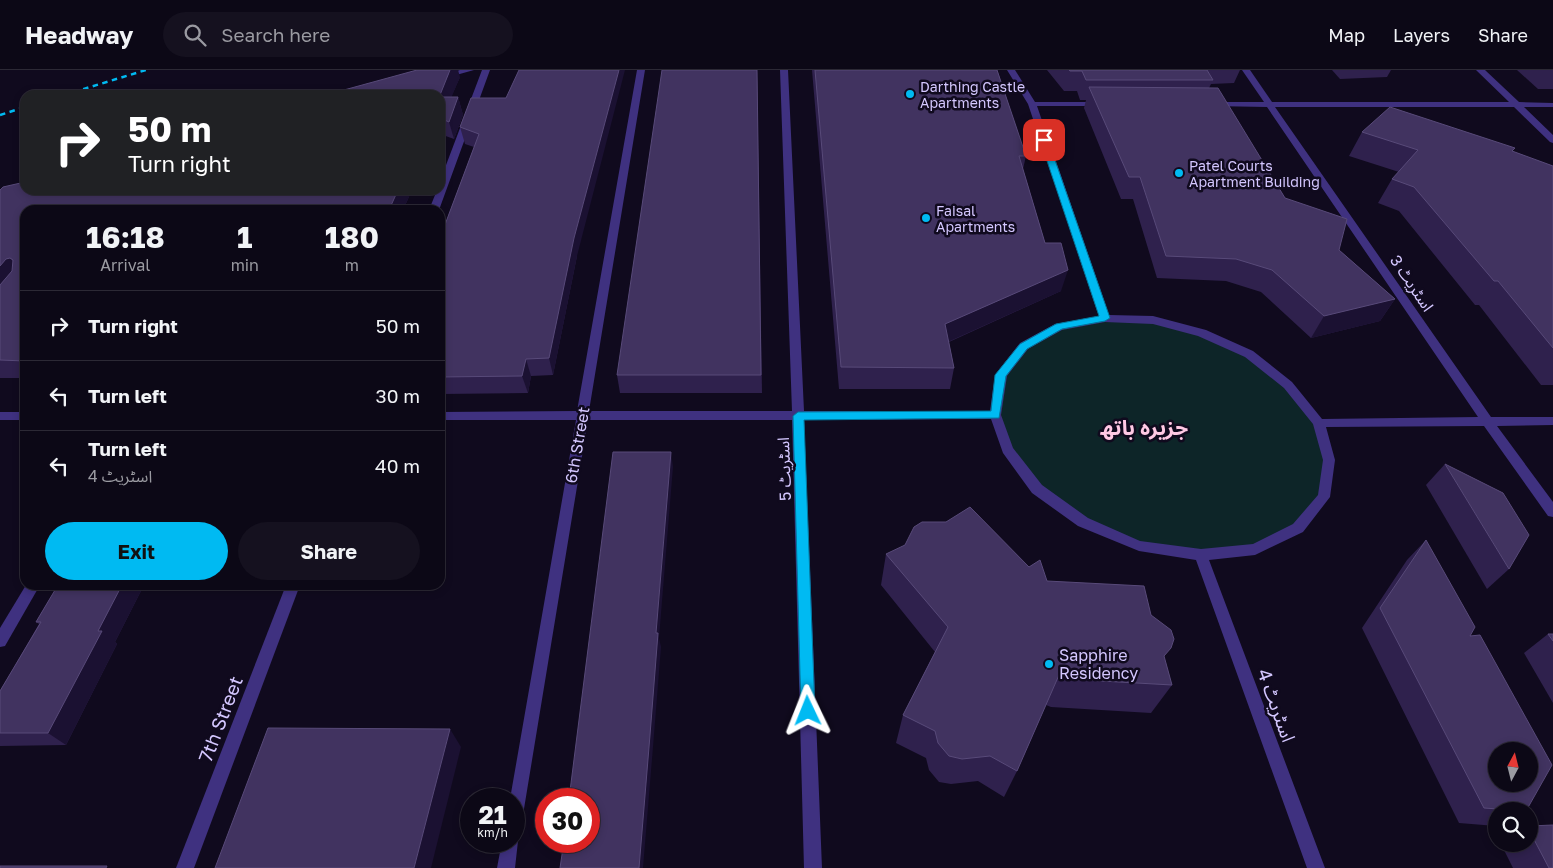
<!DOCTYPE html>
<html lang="en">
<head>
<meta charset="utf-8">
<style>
	:root { --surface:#0c0816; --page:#15111f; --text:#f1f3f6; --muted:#9a9aa1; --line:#2c2935; --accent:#00baf2 }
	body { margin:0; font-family:"Golos Text","Noto Sans Arabic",sans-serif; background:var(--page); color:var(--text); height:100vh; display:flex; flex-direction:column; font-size:19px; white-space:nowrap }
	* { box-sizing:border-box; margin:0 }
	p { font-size:16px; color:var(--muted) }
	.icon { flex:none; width:28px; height:28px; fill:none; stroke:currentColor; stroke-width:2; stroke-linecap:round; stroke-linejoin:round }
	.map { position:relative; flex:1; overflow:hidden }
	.drawer { position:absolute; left:20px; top:135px; width:425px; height:385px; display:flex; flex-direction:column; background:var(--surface); border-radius:15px; box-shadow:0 2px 8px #0003,0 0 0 1px var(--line) }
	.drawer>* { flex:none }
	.guide { position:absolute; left:20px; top:20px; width:425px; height:105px; border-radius:15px; box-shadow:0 2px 8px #0003,0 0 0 1px var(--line); background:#202124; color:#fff; overflow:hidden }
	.needle { width:32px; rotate:7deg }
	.controls { position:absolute; left:1488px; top:672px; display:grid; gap:10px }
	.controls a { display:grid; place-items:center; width:50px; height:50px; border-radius:50%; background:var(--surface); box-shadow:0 2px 8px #0003,0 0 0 1px var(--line); font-size:25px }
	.speed { position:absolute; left:460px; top:718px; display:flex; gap:10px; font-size:25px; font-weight:700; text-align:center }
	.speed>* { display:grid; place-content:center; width:65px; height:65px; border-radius:50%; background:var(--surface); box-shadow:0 2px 8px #0003,0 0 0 1px var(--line); line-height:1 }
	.speed small { font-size:12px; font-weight:400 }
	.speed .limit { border:8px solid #d22; background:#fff; color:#111 }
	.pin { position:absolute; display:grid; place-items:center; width:42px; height:42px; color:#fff; margin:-21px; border-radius:10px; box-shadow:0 2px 8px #0006 }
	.me { position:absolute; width:55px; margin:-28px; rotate:358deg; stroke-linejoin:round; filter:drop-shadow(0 0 4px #0008) }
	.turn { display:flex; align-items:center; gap:18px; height:105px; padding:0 25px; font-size:22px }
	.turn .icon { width:65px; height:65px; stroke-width:2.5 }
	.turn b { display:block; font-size:35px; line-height:42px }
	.eta { display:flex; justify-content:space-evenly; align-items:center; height:85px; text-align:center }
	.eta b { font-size:30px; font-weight:700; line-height:35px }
	.action { display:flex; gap:10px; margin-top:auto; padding:10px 25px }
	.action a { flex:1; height:58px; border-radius:30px; background:var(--accent); color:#111; font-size:20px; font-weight:700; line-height:58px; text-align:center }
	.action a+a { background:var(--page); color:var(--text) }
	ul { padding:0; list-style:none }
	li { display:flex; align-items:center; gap:15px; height:70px; padding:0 25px; border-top:1px solid var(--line) }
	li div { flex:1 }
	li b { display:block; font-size:19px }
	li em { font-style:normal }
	header { display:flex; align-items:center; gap:30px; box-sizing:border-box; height:70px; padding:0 25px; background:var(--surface); border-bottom:1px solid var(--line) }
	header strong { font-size:24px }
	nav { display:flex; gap:28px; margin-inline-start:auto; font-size:18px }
	.search { width:350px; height:45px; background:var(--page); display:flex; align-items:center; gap:12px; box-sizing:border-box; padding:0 18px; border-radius:28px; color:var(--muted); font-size:19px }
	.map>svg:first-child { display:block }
	.green { fill:#0d2528 }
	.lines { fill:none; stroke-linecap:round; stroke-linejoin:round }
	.minor { fill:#3f3180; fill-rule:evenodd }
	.tertiary { fill:#3f3180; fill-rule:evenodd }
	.rail { stroke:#00baf2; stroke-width:2.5; stroke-dasharray:5.5 4.5; stroke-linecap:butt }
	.wall { fill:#2f214d }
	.shaded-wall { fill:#1b1132 }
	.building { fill:#413360; stroke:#584a79; fill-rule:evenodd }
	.route { fill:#00baf2; stroke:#00799d }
	.poi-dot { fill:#00baf2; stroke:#100a1e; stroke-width:2 }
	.labels { text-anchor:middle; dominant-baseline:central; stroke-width:5; stroke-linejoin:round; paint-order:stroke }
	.far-poi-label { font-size:14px; fill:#d4c7ff; stroke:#100a1e; text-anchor:start }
	.street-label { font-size:16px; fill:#d4c7ff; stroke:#100a1e }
	.poi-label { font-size:16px; fill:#d4c7ff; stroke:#100a1e; text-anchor:start }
	.near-street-label { font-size:19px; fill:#d4c7ff; stroke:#100a1e }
	.district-label { font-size:21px; font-weight:bold; fill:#ffc9e4; stroke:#100a1e }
</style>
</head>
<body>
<header>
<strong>Headway</strong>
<div class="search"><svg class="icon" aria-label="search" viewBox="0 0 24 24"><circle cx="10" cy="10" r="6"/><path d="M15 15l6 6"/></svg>Search here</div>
<nav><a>Map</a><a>Layers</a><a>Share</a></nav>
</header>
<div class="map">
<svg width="1553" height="798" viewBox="0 0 1553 798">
	<rect width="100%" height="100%" fill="#100a1e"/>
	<path class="green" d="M 1105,248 L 1153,250 L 1202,263 L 1249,284 L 1290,315 L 1318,353 L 1330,391 L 1324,427 L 1299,458 L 1255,479 L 1200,485 L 1139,476 L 1083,452 L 1037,419 L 1008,383 L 995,345 L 997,319 L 1024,276 L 1060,257 Z"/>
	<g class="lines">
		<g class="minor">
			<path d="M 482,0 L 490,0 L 439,140 L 429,140 L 437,120 L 440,120 L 440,111 Z"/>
			<path d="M 637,0 L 645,0 L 589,341 L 792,341 L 780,0 L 788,0 L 804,341 L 990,341 L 995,305 L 1020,273 L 1055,254 L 1099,246 L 1028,34 L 1007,0 L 1015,0 L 1035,32 L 1102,32 L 1106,34 L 1102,36 L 1037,36 L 1109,245 L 1153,246 L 1206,260 L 1253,281 L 1292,312 L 1322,349 L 1478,347 L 1267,37 L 1212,36 L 1208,34 L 1212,32 L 1264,32 L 1242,0 L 1250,0 L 1272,32 L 1509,32 L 1476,0 L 1485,0 L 1519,32 L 1553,33 L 1553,37 L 1524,37 L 1553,65 L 1553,73 L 1550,72 L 1514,37 L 1275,37 L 1491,347 L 1553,347 L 1553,355 L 1497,356 L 1553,432 L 1553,447 L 1548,446 L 1484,356 L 1326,357 L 1335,390 L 1330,427 L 1303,462 L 1255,485 L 1209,490 L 1325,798 L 1307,798 L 1196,490 L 1139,481 L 1078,456 L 1032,423 L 1003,383 L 991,349 L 804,350 L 822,798 L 804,798 L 792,350 L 588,350 L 522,751 L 520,757 L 514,759 L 514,729 L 510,729 L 576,350 L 440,350 L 440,342 L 577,341 ZM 1105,252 L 1153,254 L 1198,266 L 1245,287 L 1284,318 L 1313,354 L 1323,390 L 1318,425 L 1293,454 L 1253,474 L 1201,479 L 1140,471 L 1088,448 L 1042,415 L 1013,378 L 1001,345 L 1007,306 L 1028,279 L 1062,260 Z"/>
			<rect x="0" y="342" width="25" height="8"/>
			<path d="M 26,515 L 40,515 L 5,576 L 0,577 L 0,558 Z"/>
			<path d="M 286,515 L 300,515 L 194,798 L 176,798 Z"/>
			<path d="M 514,764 L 518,771 L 515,798 L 497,798 L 502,771 L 514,771 Z"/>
		</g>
		<path class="tertiary" d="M 460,0 L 474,0 L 442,9 L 438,7 Z"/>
		<g class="rail">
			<path d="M 64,25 L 146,0"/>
			<path d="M 0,45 L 25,37"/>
		</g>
	</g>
	<g class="wall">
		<path d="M 757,0 L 762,323 L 620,323 L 617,305 Z"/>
		<path d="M 812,0 L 997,0 L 1026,86 L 1023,99 L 1045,173 L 1061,221 L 949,272 L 954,298 L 950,319 L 839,319 Z"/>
		<path d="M 1047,0 L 1240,0 L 1234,13 L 1211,14 L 1209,18 L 1285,128 L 1339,180 L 1395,229 L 1380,251 L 1311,268 L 1261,222 L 1226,211 L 1157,208 L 1133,129 L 1121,129 L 1084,38 L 1086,30 L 1080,30 L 1077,21 L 1064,21 Z"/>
		<path d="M 1332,0 L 1391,0 L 1387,7 L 1340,9 Z"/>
		<path d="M 1517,0 L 1553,0 L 1553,19 L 1538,19 Z"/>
		<path d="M 460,7 L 451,27 L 458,27 L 463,45 L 454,69 L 440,64 L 440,25 Z"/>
		<path d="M 471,28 L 577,186 L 553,305 L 531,306 L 528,323 L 440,324 L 440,168 L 474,77 L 465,74 L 460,57 Z"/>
		<path d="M 1362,62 L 1512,82 L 1553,96 L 1553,315 L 1541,315 L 1479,235 L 1475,235 L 1399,141 L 1378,133 L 1392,109 L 1399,102 L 1349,86 Z"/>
		<path d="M 0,120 L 412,120 L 403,140 L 25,140 L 25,308 L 0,308 Z"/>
		<path d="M 1445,394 L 1509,499 L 1487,519 L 1426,415 Z"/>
		<path d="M 1426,470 L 1470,566 L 1526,741 L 1496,741 L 1496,756 L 1459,753 L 1362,558 L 1407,490 Z"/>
		<path d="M 886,484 L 1029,497 L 1047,511 L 1151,545 L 1172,615 L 1151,643 L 1051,637 L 1046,635 L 1017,701 L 1004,727 L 978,711 L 951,714 L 939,712 L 929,700 L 926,688 L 896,673 L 903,645 L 935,582 L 881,515 Z"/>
		<path d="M 58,515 L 144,515 L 115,572 L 117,574 L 66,675 L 0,676 L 0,621 L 39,554 L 36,552 Z"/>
		<path d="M 1548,564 L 1553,564 L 1553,633 L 1524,583 Z"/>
		<path d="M 1529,756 L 1553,798 L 1513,798 L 1501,774 L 1529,774 Z"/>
	</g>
	<g class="shaded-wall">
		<path d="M 450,0 L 458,0 L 460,7 L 444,45 L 440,32 L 440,25 Z"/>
		<path d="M 619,0 L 625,0 L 577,186 L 553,305 L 549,288 L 574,168 Z"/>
		<path d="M 458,27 L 463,45 L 454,69 L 449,52 Z"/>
		<path d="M 65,120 L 92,120 L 77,139 L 64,123 Z"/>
		<path d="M 241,120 L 260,120 L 250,140 L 239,123 Z"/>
		<path d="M 398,120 L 412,120 L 403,140 L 389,140 Z"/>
		<path d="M 10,188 L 25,206 L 0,231 L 0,196 L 6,189 Z"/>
		<path d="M 1068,200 L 1061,221 L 941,275 L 945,254 Z"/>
		<path d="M 1395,229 L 1380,251 L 1311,268 L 1324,246 Z"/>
		<path d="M 526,289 L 531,306 L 528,323 L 522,306 Z"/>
		<path d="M 671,382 L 673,397 L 659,568 L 661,577 L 653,677 L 643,798 L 639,798 L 656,563 Z"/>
		<path d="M 122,515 L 144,515 L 115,572 L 117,574 L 66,675 L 48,663 L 98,561 Z"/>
		<path d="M 450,659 L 461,677 L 431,798 L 414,798 Z"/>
	</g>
	<g class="building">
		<path d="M 417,0 L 450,0 L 440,25 L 331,25 L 333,23 Z"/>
		<path d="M 519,0 L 619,0 L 574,168 L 549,288 L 526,289 L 522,306 L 440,307 L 440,168 L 479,64 L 460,57 L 471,28 L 506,28 Z"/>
		<path d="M 662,0 L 757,0 L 761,305 L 617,305 Z"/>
		<path d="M 815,0 L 997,0 L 1026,86 L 1019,86 L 1045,173 L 1061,173 L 1068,200 L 945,254 L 954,298 L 841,297 Z"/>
		<path d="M 1069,0 L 1207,0 L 1213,10 L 1086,10 L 1082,1 L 1070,1 Z"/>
		<path d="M 1089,17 L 1218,18 L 1285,128 L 1347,149 L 1339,180 L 1395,229 L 1324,246 L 1272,200 L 1236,189 L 1166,186 L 1140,107 L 1129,107 Z"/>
		<path d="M 440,27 L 458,27 L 449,52 L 440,48 Z"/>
		<path d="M 1390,37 L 1515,78 L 1512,81 L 1553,96 L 1553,278 L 1498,211 L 1494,211 L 1414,117 L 1392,109 L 1418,80 L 1362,62 Z"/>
		<path d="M 25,112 L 25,120 L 65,120 L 64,123 L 77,123 L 80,120 L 241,120 L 239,123 L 253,123 L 254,120 L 398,120 L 389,140 L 25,140 L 25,291 L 0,290 L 0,215 L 12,201 L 13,190 L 10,188 L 6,189 L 0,196 L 0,120 L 3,117 Z"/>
		<path d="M 613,382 L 671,382 L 656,563 L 658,563 L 650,665 L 639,798 L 560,798 L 564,771 L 589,771 L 589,729 L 569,729 Z"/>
		<path d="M 1445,394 L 1503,423 L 1529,465 L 1509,499 Z"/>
		<path d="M 970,437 L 1029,497 L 1040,490 L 1047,511 L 1144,516 L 1151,545 L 1171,560 L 1174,569 L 1171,578 L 1164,586 L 1172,615 L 1066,609 L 1059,605 L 1017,701 L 990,686 L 962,689 L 949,686 L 938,673 L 935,661 L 903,645 L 948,557 L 886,484 L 905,475 L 914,457 L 922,452 L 946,452 Z"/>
		<path d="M 1426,470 L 1475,557 L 1470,566 L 1480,565 L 1552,695 L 1526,741 L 1484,738 L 1380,538 ZM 1496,681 L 1529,681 L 1529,714 L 1496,714 Z"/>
		<path d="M 58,515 L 122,515 L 98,561 L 102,561 L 48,663 L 0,663 L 0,621 L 41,552 L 36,552 Z"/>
		<path d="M 1548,564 L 1553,564 L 1553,571 Z"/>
		<path d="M 268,658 L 450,659 L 414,798 L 215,798 Z"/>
		<path d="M 1553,755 L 1553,798 L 1549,798 L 1529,760 L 1529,756 Z"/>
		<path d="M 0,796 L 107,796 L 106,798 L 0,798 Z"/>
	</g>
	<path class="route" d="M 1044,67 L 1048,70 L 1110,248 L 1105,251 L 1062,259 L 1027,279 L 1006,306 L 999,348 L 804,350 L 815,641 L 813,645 L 808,647 L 803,645 L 801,641 L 793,346 L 798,342 L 991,341 L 995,305 L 1020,274 L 1056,254 L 1099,246 L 1040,70 Z"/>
	<g class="poi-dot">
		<circle cx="910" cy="24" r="5"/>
		<circle cx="1179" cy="103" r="5"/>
		<circle cx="926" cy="148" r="5"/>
		<circle cx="1049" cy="594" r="5"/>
	</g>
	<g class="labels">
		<g class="far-poi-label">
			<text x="920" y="16">Darthing Castle<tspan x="920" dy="16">Apartments</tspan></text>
			<text x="1189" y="95">Patel Courts<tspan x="1189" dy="16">Apartment Building</tspan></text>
			<text x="936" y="140">Faisal<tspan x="936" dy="16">Apartments</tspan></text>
		</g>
		<g class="street-label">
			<text transform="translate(1412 213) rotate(56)">اسٹریٹ 3</text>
			<text transform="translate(577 375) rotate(-80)">6th Street</text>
			<text transform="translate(784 399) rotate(-92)">اسٹریٹ 5</text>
		</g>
		<g class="poi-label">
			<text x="1059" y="585">Sapphire<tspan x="1059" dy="18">Residency</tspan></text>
		</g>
		<g class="near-street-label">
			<text transform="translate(1277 635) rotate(70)">اسٹریٹ 4</text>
			<text transform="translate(220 649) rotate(-69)">7th Street</text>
		</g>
		<g class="district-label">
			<text x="1144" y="357">جزیرہ باتھ</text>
		</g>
	</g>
</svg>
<div class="controls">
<a><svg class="needle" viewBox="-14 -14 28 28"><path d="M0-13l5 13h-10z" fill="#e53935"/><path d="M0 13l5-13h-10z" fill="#9a9aa1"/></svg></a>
<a><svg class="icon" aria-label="search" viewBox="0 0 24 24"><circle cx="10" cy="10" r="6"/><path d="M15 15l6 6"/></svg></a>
</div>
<div class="speed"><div>21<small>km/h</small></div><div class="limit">30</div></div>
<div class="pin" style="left:1044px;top:70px;background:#d93025"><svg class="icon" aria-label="arrive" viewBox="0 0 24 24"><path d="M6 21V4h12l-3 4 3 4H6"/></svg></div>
<svg class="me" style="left:808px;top:641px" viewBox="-20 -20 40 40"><path d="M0-17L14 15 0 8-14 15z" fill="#00baf2" stroke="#fff" stroke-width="4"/></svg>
<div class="guide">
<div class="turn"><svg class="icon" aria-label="right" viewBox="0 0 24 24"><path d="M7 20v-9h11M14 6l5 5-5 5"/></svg><div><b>50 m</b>Turn right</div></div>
</div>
<section class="drawer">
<div class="eta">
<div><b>16:18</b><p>Arrival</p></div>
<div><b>1</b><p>min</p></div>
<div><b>180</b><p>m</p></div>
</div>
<ul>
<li><svg class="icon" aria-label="right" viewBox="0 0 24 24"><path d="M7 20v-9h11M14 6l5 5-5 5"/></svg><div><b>Turn right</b></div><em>50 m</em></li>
<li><svg class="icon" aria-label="left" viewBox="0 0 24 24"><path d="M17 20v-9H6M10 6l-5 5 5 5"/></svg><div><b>Turn left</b></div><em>30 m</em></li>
<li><svg class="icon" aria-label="left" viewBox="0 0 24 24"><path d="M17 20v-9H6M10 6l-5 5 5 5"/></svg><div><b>Turn left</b><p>اسٹریٹ 4</p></div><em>40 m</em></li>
</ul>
<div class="action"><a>Exit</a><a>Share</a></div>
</section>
</div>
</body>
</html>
